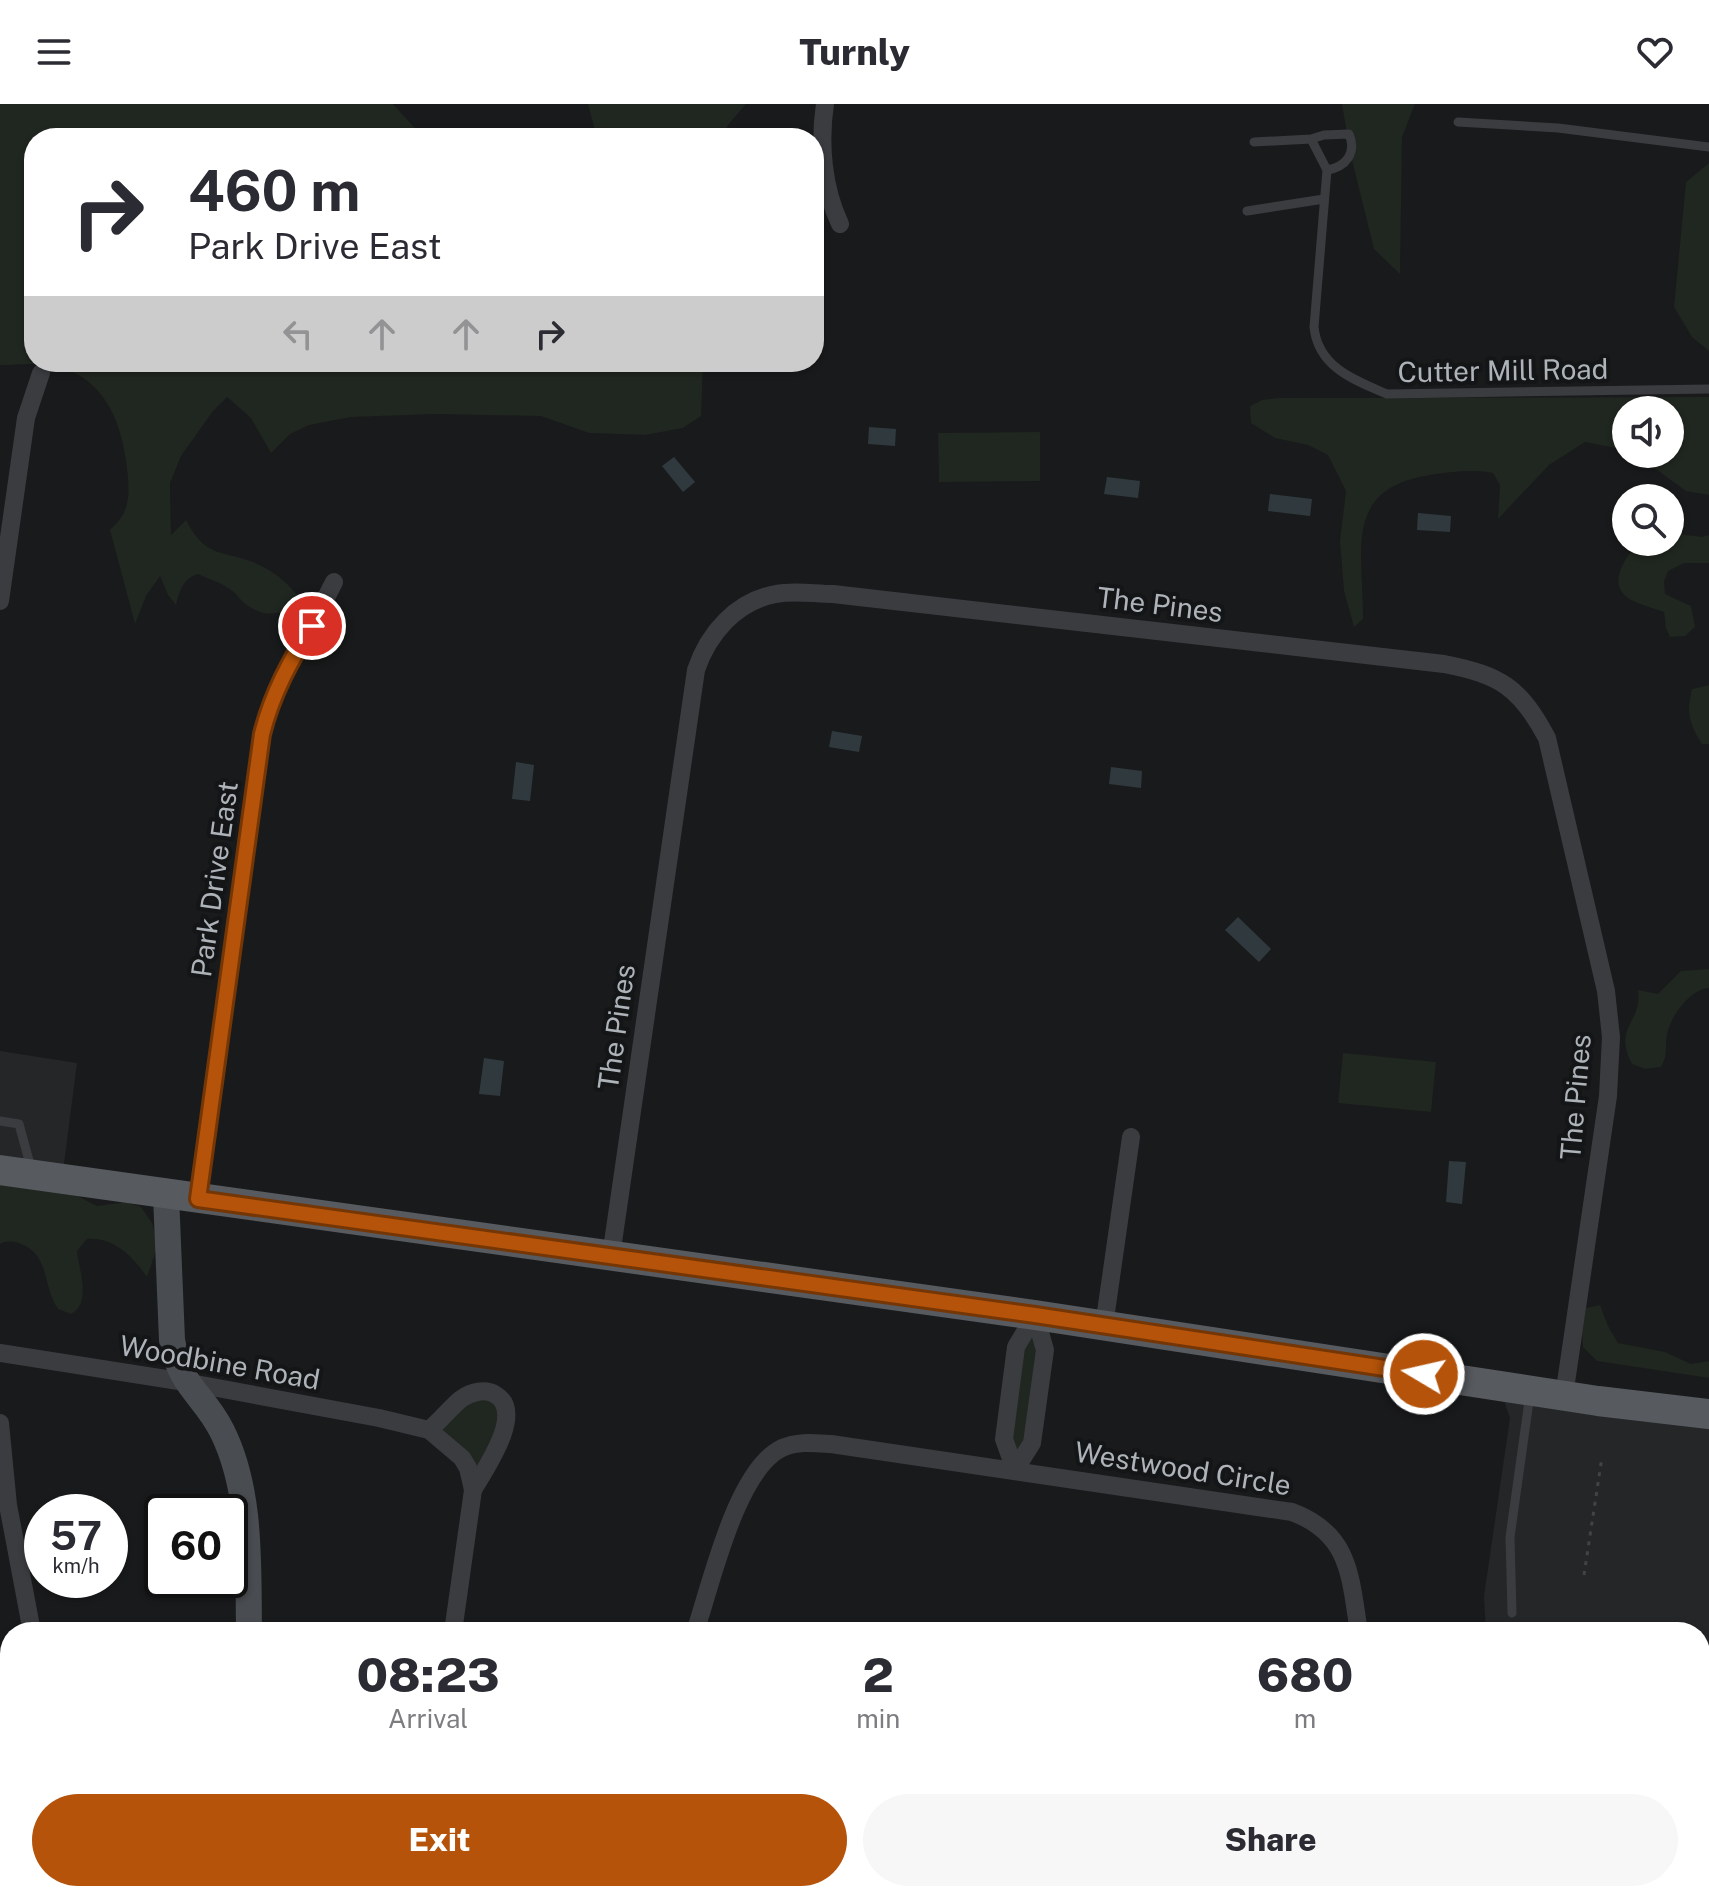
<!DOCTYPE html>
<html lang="en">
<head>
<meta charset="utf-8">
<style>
	:root { --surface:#fff; --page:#f7f7f7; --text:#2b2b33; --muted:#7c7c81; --accent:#b45309 }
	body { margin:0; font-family:"Public Sans",sans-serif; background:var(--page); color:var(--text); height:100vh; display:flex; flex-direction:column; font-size:30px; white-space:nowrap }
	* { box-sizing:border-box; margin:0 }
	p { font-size:26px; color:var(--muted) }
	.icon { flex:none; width:44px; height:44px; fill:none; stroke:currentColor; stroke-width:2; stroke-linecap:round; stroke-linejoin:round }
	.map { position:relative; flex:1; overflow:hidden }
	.drawer { position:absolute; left:0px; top:1518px; width:1710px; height:280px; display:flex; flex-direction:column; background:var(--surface); border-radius:32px 32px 0 0; box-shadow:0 2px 6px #0004 }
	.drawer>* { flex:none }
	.guide { position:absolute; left:24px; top:24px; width:800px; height:244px; border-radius:32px; box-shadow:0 2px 6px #0004; background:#fff; color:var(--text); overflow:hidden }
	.tools { position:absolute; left:1612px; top:292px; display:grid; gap:16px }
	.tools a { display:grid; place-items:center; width:72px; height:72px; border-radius:50%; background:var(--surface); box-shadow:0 2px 6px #0004; font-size:40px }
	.speed { position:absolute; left:24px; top:1390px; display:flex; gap:16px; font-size:40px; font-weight:700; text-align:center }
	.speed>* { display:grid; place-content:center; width:104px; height:104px; border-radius:50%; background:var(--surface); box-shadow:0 2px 6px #0004; line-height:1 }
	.speed small { font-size:20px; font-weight:400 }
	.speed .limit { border:4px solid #111; border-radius:12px; background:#fff; color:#111 }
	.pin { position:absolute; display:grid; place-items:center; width:68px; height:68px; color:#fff; margin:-34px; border:4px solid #fff; border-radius:50%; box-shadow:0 2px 8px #0007 }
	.me { position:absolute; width:88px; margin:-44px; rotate:279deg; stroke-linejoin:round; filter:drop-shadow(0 0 6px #0008) }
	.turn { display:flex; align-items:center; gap:28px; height:168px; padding:0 32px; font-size:36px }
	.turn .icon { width:104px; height:104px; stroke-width:2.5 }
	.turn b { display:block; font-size:56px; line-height:68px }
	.lanes { display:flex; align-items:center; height:76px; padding:0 32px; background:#0003; justify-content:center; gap:40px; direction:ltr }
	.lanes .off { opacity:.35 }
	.eta { display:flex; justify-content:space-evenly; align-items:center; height:136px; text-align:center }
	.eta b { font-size:48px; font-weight:800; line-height:56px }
	.primary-button { display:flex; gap:16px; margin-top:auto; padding:16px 32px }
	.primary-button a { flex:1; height:92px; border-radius:48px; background:var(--accent); color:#fff; font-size:32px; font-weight:800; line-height:92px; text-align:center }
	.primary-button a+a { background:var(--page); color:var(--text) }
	header { display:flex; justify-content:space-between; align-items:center; height:104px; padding:0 32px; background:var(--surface); font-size:36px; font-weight:800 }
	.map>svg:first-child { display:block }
	.built { fill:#252628 }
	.green { fill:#202620 }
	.water { fill:#303a3e }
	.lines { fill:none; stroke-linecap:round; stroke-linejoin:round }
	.path { stroke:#414347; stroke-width:3; stroke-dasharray:4 6; stroke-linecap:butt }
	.lane { stroke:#3b3c40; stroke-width:9 }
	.street { stroke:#3b3c40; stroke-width:18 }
	.secondary { stroke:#494c50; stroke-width:26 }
	.primary { stroke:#575a5f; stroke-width:30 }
	.route-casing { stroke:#753606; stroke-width:20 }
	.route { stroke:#b45309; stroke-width:14 }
	.labels { text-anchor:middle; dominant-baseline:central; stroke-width:8; stroke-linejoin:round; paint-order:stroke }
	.street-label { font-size:28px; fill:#adb3b9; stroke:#141516 }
</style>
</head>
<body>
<header><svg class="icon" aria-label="menu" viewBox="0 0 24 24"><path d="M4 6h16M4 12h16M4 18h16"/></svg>Turnly<svg class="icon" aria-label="heart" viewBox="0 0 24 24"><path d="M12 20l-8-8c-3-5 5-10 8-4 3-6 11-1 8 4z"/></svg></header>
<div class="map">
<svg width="1709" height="1798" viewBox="0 0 1709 1798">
	<rect width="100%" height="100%" fill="#191a1b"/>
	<g class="built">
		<path d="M 0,947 L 77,959 L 62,1075 L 0,1066 Z"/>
		<path d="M 1499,1282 L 1709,1310 L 1709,1635 L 1700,1634 L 1700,1528 L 1486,1528 L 1484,1492 L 1510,1314 Z"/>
	</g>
	<g class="green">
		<path d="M 0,0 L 393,0 L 424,34 L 34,34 L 34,258 L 703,258 L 701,312 L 683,324 L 645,331 L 589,329 L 541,312 L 436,310 L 351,313 L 309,321 L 290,330 L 271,349 L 251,314 L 227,293 L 213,307 L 181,352 L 170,379 L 171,431 L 186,416 C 205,453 220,446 253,458 C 273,466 290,480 302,497 C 280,511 265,516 243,498 C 238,493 234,487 228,484 C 220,478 208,475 198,470 C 183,475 180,486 176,501 L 168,491 L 160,472 L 146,492 L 135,520 L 110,426 C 116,420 122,414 125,406 C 131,390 128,373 126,357 C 120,314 103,274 56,262 C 40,258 17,261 0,261 Z"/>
		<path d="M 588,0 L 746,0 L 728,21 L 723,34 L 597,34 Z"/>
		<path d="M 1342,0 L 1415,0 L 1402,33 L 1400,170 L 1374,145 L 1350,48 Z"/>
		<path d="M 1709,59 L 1709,247 L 1692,233 L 1674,203 L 1686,78 Z"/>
		<path d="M 1709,293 L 1709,391 L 1686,387 L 1635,350 L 1670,350 L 1670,306 L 1626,306 L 1626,346 L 1585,338 L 1549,361 L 1498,415 L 1500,381 L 1493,369 C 1470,365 1448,368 1425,372 C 1342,387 1364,450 1363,515 L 1354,523 L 1344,487 L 1340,437 L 1346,387 L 1328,351 L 1308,341 L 1275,334 L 1251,319 L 1250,302 L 1262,296 L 1279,294 Z"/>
		<path d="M 1040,328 L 1040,377 L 939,378 L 938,329 Z"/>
		<path d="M 1670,429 L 1702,433 L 1709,431 L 1709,459 L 1684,459 L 1668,467 L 1664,477 L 1665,490 L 1691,502 L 1695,523 L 1685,532 L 1670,533 L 1666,524 L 1664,508 C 1653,504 1637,500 1628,494 C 1606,479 1627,450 1640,438 L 1670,438 Z"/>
		<path d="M 1709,581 L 1709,640 L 1702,640 C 1689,620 1686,608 1692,585 Z"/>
		<path d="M 1709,865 L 1709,884 C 1690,885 1670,913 1667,931 C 1665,944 1668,951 1661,963 L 1645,965 L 1632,960 C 1612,922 1643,919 1638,886 L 1658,890 L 1681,867 Z"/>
		<path d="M 1343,949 L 1436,958 L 1431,1008 L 1338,999 Z"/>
		<path d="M 0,1074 L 68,1087 L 97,1102 L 127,1098 L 141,1103 L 152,1119 L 158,1141 L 147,1173 C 133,1153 114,1133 87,1135 L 77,1147 C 79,1166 92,1199 71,1210 L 58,1205 C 47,1189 48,1171 39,1155 C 32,1142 12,1133 0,1140 Z"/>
		<path d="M 1600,1201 L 1608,1222 L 1618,1239 L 1665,1248 L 1691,1260 L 1709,1257 L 1709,1274 L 1597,1257 L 1583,1243 L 1582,1230 L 1586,1204 Z"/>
		<path d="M 1035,1211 L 1045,1246 L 1032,1339 L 1015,1366 L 1004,1335 L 1016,1243 Z"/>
		<path d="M 480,1287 L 505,1302 L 473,1386 L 441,1333 L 440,1317 Z"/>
		<path d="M 1700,1634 L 1709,1635 L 1709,1740 L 1700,1737 Z"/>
	</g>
	<g class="water">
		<path d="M 869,323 L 896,325 L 895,342 L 868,340 Z"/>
		<path d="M 674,353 L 695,378 L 683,388 L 662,362 Z"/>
		<path d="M 1107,373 L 1140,377 L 1138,394 L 1104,390 Z"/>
		<path d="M 1270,390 L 1312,395 L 1310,412 L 1268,407 Z"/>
		<path d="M 1418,409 L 1451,412 L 1450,428 L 1417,426 Z"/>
		<path d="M 832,627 L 862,632 L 859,648 L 829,643 Z"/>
		<path d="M 516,658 L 534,661 L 530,697 L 512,695 Z"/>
		<path d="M 1111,663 L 1142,667 L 1141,684 L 1109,680 Z"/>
		<path d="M 1238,813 L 1271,845 L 1259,858 L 1225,826 Z"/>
		<path d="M 484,954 L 504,957 L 500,992 L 479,990 Z"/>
		<path d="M 1449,1057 L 1466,1058 L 1462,1100 L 1446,1098 Z"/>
	</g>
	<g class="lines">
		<path class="path" d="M 1584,1471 L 1602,1353"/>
		<g class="lane">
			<path d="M 1458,18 L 1558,24 L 1709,43"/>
			<path d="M 1254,38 L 1311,35 L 1327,66 C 1346,63 1357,49 1349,30 L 1324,31 L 1311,35"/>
			<path d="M 1327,66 L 1314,223 C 1318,263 1354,276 1387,290 L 1709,285"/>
			<path d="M 1247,107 L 1324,95"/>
			<path d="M 0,1017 L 19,1020 L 31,1064"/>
			<path d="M 1512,1509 L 1510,1433 L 1530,1290"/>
		</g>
		<g class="street">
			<path d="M 825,0 C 819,40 823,84 840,120"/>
			<path d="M 0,497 L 26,314 L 41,269"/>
			<path d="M 198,1095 L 262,630 C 276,574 309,529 334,478"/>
			<path d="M 611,1152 L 696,566 C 708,530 736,497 776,490 C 794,486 815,490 833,490 L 1444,560 C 1500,571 1520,583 1547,634 L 1606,887 L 1611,933 L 1608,992 L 1564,1292"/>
			<path d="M 1035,1211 L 1045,1246 L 1032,1339 L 1015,1366 L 1004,1335 L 1016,1243 Z"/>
			<path d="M 1104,1222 L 1131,1033"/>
			<path d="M 0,1249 L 185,1278 L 379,1314 L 429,1326 L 462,1354 L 468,1364 L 473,1386 L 453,1528"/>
			<path d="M 0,1319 L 8,1401 L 32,1528"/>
			<path d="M 429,1326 C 440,1317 450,1304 461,1295 C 471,1288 485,1284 496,1291 C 525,1309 485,1365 473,1386"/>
			<path d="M 695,1528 C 711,1481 736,1366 782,1344 C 798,1337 814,1339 831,1340 L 1292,1408 C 1351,1430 1350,1473 1359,1528"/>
			<path d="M 41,1788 L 41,1798"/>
			<path d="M 683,1788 L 713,1798"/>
			<path d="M 1544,1788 L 1557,1798"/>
			<path d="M 607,1798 L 610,1788"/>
			<path d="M 1389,1798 L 1407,1788"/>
		</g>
		<g class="secondary">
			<path d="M 166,1091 L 172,1236 C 180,1284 203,1289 222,1327 C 252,1387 248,1462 249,1528"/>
			<path d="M 278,1788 L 279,1798"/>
		</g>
		<path class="primary" d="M 0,1066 L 1035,1211 L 1598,1297 L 1709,1310"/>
	</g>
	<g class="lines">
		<defs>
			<path id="route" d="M 312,522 C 290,557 272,590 262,630 L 198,1095 L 1035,1211 L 1424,1270"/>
		</defs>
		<use href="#route" class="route-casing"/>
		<use href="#route" class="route"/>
	</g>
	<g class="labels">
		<g class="street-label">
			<text transform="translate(1503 266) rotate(-1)">Cutter Mill Road</text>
			<text transform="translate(1160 500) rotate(7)">The Pines</text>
			<text transform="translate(214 775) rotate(-82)">Park Drive East</text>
			<text transform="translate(616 923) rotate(-82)">The Pines</text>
			<text transform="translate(1575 993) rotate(-85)">The Pines</text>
			<text transform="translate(220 1258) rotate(10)">Woodbine Road</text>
			<text transform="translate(1183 1364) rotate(9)">Westwood Circle</text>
		</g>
	</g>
</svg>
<div class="tools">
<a><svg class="icon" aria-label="sound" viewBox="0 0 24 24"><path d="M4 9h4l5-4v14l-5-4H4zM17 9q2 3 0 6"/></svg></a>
<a><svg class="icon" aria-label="search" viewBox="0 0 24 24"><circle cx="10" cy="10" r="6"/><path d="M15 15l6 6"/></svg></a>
</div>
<div class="speed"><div>57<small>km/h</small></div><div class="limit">60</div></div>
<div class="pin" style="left:312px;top:522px;background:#d93025"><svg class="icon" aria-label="arrive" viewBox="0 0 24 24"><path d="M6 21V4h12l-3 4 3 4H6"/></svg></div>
<svg class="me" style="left:1424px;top:1270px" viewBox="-20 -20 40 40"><circle r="17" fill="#b45309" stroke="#fff" stroke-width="3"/><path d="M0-11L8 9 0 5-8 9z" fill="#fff"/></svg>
<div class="guide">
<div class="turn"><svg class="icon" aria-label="right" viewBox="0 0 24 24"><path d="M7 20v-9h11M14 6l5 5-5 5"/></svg><div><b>460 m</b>Park Drive East</div></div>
<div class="lanes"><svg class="icon off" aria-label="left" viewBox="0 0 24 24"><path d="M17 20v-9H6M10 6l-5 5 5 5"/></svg><svg class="icon off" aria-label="ahead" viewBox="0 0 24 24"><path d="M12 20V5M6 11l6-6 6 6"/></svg><svg class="icon off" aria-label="ahead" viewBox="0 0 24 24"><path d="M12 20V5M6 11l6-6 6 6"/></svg><svg class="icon" aria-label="right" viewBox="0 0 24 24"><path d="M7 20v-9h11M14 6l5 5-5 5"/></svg></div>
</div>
<section class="drawer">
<div class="eta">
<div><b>08:23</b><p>Arrival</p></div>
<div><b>2</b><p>min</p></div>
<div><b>680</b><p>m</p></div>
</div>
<div class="primary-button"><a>Exit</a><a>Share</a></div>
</section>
</div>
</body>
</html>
